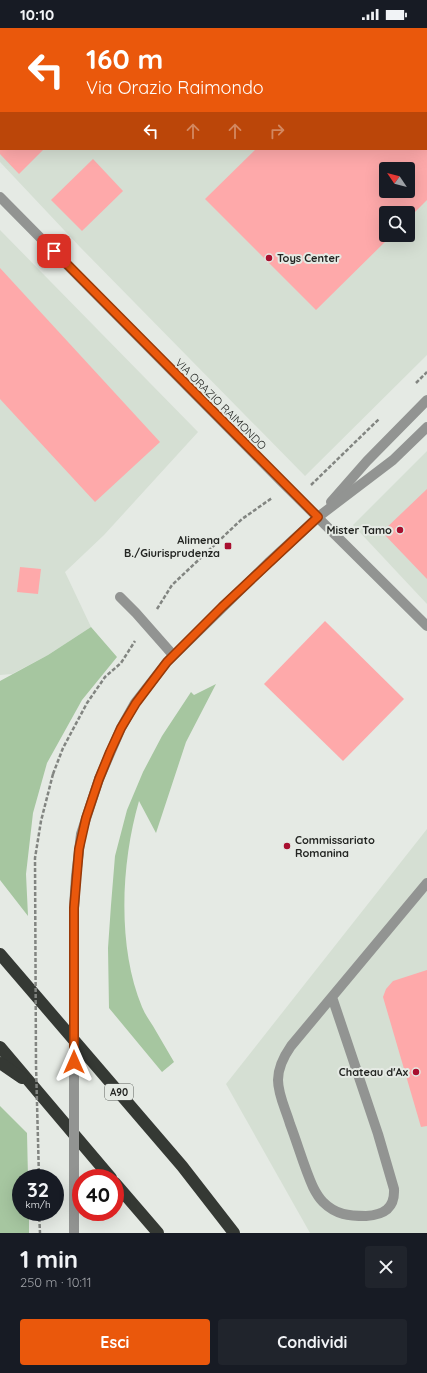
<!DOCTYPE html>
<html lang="it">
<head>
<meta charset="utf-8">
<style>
	:root { --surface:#171b24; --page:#20242c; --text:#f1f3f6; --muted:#9ea1a6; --accent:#ea580c }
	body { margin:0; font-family:Quicksand,sans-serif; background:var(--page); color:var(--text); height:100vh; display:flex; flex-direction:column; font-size:15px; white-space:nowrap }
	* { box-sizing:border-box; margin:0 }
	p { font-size:13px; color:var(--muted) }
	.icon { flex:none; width:22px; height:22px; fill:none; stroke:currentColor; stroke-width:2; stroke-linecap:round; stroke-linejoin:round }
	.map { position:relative; height:1205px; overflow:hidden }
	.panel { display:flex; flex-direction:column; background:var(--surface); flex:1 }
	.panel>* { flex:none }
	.guide { position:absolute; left:0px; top:0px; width:427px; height:122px; box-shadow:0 4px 16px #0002; background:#ea580c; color:#fff; overflow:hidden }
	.needle { width:26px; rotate:305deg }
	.tools { position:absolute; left:379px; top:134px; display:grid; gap:8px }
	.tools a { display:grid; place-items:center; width:36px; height:36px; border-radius:4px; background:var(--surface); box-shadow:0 4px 16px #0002; font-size:20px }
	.speed { position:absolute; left:12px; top:1141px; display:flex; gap:8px; font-size:20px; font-weight:700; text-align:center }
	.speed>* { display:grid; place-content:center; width:52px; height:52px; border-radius:50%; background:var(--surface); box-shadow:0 4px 16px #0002; line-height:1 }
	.speed small { font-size:10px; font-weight:400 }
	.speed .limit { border:6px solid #d22; background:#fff; color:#111 }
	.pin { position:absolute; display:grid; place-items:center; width:34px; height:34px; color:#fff; margin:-17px; border-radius:8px; box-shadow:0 2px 6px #0006 }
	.me { position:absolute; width:44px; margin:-22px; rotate:0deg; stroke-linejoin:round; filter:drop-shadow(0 0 3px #0008) }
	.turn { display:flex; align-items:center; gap:14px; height:84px; padding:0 20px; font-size:18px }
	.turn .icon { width:52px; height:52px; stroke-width:2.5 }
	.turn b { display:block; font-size:28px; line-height:34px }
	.lanes { display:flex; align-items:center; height:38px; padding:0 20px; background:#0003; justify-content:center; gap:20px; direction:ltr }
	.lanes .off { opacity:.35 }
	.round { display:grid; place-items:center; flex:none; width:42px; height:42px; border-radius:4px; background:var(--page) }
	.overview { display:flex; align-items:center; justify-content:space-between; height:68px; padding:0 20px }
	h1 { font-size:24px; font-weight:800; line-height:30px }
	.action { display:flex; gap:8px; margin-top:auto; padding:8px 20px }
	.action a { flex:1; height:46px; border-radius:4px; background:var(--accent); color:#fff; font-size:16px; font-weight:800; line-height:46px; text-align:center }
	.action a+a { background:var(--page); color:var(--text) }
	.status { display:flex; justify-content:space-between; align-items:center; height:28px; padding:0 20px; background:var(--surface); direction:ltr }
	.status svg { height:11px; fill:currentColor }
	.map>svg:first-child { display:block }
	.built { fill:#d5dfd3; fill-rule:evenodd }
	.green { fill:#a6c6a0 }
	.building { fill:#fea9aa; fill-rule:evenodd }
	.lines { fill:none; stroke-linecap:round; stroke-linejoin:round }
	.path { stroke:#828581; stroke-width:2.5; stroke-dasharray:4 2; stroke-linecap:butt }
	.minor { stroke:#929492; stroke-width:10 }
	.highway { stroke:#353934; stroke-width:12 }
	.path-bridge { stroke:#828581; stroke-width:2.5; stroke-dasharray:4 2; stroke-linecap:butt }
	.minor-bridge { stroke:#929492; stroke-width:10 }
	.route-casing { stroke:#983908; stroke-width:10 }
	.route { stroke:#ea580c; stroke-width:7 }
	.poi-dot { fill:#a80f2f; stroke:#e5eae4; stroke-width:1.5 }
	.labels { text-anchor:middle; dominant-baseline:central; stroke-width:4; stroke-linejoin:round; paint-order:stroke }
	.shield { fill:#e5eae4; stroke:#5d605c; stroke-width:1 }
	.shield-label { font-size:10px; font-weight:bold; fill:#232522 }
	.poi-label { font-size:11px; font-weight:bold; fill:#232522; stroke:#e5eae4; text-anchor:end }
	.street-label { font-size:11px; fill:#232522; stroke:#e5eae4 }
</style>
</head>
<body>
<div class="status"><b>10:10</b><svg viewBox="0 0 49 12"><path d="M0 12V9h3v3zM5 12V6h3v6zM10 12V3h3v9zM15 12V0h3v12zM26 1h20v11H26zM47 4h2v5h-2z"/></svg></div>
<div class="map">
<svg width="427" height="1205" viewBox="0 0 427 1205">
	<rect width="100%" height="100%" fill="#e5eae4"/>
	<g class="built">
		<path d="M 0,0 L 427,0 L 427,327 L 305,448 L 80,219 L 0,134 ZM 1,1 L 426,1 L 426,121 L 1,121 ZM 386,141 L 408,141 L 408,163 L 386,163 ZM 386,185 L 408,185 L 408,207 L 386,207 Z"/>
		<path d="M 0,202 L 198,404 L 104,507 L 65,544 L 91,599 L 48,627 L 12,646 L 0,647 Z"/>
		<path d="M 427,423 L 427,576 L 353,497 Z"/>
		<path d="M 427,801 L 427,1205 L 310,1205 L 226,1056 Z"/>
	</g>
	<g class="green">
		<path d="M 91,599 L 117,629 L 82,672 L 47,735 L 33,785 L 26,846 L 28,888 L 0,852 L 0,653 L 48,627 Z"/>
		<path d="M 216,656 L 186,714 L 156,805 L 139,773 C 121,835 117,919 142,979 C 145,986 149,992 153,998 C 160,1010 167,1022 174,1034 L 162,1044 L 109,980 L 108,920 L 111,877 L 115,828 L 127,782 L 143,744 L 162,708 L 191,664 L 194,667 Z"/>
		<path d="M 0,1078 L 27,1105 L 28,1150 L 21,1150 L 21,1184 L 29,1184 L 29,1205 L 0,1205 Z"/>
	</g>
	<g class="building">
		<path d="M 0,121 L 44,121 L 19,146 L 0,126 Z"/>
		<path d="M 256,121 L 427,121 L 427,172 L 408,191 L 408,185 L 386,185 L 386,207 L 392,207 L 316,282 L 205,171 ZM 386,141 L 408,141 L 408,163 L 386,163 Z"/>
		<path d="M 93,131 L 123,163 L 82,203 L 51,172 Z"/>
		<path d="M 0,240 L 160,414 L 95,474 L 0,371 Z"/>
		<path d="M 427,461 L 427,551 L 382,504 Z"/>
		<path d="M 20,539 L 41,541 L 38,566 L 17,564 Z"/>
		<path d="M 325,593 L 404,671 L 343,733 L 264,656 Z"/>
		<path d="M 427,942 L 427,1098 L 421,1099 L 383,969 L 386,961 L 393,953 Z"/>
	</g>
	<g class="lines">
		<g class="path">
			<path d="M 416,355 L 427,344"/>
			<path d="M 311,457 L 379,391"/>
			<path d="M 157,581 L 172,557 L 242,491 L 272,470"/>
			<path d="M 53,746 L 63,720 L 87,675 L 105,649 L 121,635 L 135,613"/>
			<path d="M 39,1184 L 40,1205"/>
		</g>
		<g class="minor">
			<path d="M 0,169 L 280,452 L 427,598"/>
			<path d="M 331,474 L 367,433 L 427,372"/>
			<path d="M 120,569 L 136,585 L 173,627"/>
			<path d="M 99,751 L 121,700 L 135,675 L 167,634 L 268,535 L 318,489 L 393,432 L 427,399"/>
			<path d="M 332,969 L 378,1106 L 394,1161 C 395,1181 383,1187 366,1188 C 349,1188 336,1187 323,1174 C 319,1170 316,1165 313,1159 C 304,1139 298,1117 290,1096 C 286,1082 278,1067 278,1052 C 278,1040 284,1028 291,1018 L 427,855"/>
		</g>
		<g class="highway">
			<path d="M 0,926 L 182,1138 L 234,1205"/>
			<path d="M 0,1019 L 111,1150"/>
			<path d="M 0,1035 L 22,1050"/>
			<path d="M 115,1155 L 158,1205"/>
		</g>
		<path class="path-bridge" d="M 39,1150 L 36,1037 L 35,830 L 41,793 L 53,746"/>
		<path class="minor-bridge" d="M 74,1205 L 74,880 L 76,848 L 81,806 L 99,751"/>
	</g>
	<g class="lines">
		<defs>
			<path id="route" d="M 54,223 L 318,489 L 222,579 L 167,634 L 136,675 L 121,700 L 110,724 L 99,751 L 86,790 L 79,821 L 74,880 L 74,1034"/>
		</defs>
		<use href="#route" class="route-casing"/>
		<use href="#route" class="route"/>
	</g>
	<g class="poi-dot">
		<circle cx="269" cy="230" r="4"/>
		<circle cx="400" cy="502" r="4"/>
		<rect x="224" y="514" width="8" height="8" rx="2"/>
		<circle cx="287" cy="818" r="4"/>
		<circle cx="416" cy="1044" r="4"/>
	</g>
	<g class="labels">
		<rect class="shield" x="105" y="1056" width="28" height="16" rx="3"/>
		<g class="shield-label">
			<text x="119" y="1064">A90</text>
		</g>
		<g class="poi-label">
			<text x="277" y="230" text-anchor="start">Toys Center</text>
			<text x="392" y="502">Mister Tamo</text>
			<text x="220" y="512">Alimena<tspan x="220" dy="13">B./Giurisprudenza</tspan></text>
			<text x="295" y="812" text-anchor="start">Commissariato<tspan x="295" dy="13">Romanina</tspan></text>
			<text x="408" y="1044">Chateau d'Ax</text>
		</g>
		<g class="street-label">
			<text transform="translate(221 376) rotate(45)">VIA ORAZIO RAIMONDO</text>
		</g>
	</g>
</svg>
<div class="tools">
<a><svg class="needle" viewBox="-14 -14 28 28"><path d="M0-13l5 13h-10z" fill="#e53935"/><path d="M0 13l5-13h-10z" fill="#9ea1a6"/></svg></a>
<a><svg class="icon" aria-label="search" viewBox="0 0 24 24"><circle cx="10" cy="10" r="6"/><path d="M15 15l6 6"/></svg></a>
</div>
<div class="speed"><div>32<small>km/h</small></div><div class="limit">40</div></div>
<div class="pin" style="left:54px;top:223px;background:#d93025"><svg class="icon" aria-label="arrive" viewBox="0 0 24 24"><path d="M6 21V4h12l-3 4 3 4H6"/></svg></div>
<svg class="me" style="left:74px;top:1034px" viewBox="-20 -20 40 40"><path d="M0-17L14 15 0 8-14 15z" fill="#ea580c" stroke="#fff" stroke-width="4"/></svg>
<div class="guide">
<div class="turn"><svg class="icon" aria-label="left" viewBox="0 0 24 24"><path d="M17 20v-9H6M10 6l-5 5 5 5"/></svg><div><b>160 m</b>Via Orazio Raimondo</div></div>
<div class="lanes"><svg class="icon" aria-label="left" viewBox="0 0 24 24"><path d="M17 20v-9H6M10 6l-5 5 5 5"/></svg><svg class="icon off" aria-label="ahead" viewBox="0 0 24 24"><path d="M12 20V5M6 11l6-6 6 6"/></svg><svg class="icon off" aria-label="ahead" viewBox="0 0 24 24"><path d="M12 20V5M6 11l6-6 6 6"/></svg><svg class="icon off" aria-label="right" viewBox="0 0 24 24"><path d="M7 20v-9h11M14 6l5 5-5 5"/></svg></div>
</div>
</div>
<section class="panel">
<div class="overview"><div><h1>1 min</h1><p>250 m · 10:11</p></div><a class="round"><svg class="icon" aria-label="close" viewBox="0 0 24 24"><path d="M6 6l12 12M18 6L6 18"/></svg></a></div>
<div class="action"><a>Esci</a><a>Condividi</a></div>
</section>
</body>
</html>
